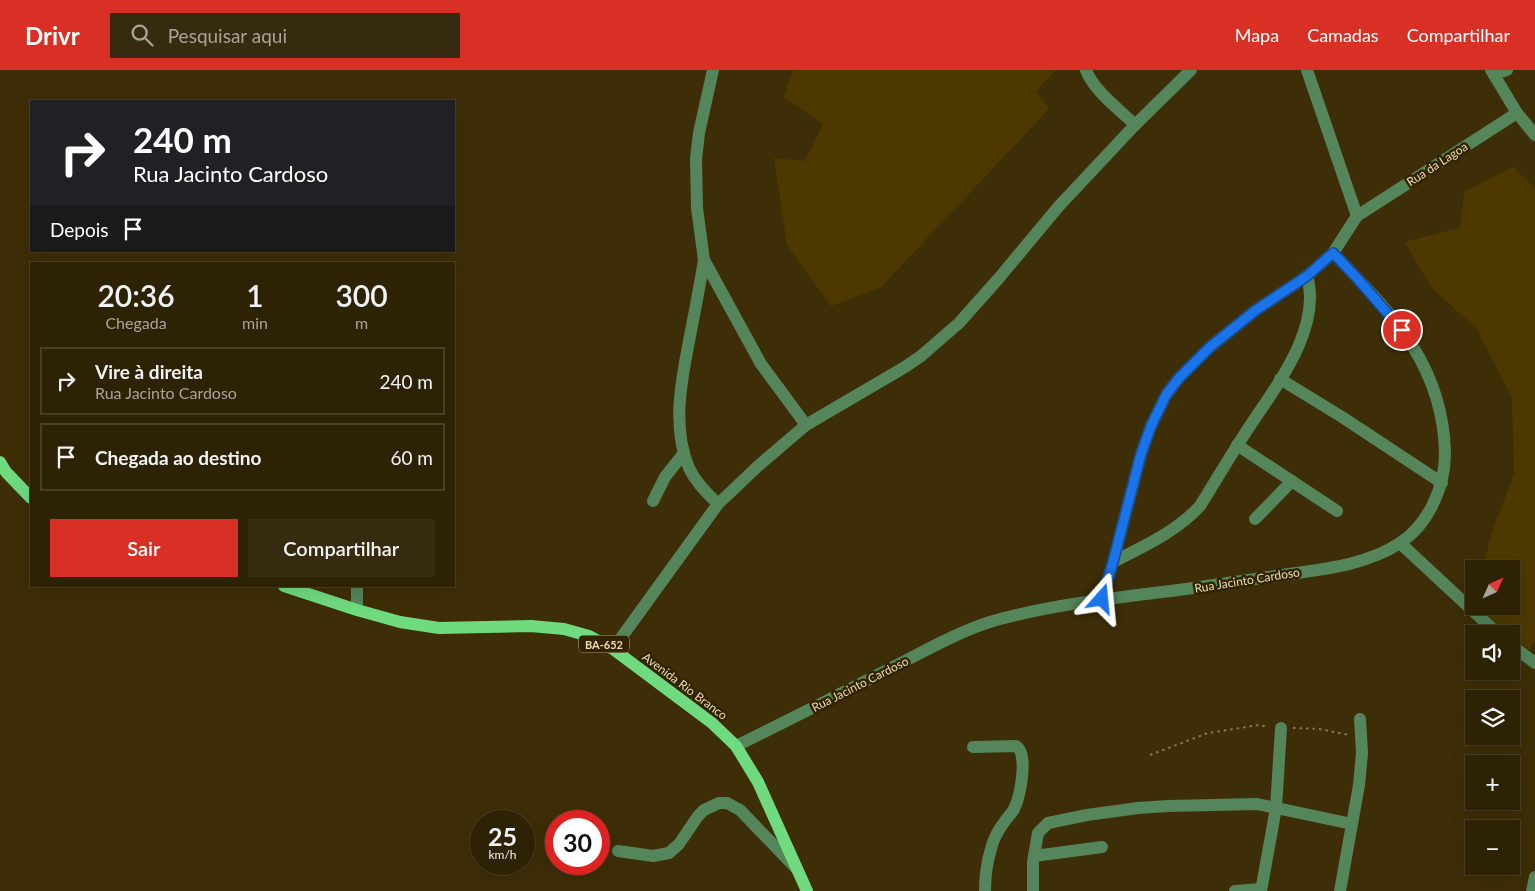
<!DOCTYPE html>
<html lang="pt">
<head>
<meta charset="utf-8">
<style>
	:root { --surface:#2e2205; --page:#362a0f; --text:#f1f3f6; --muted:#a7a49a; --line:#493f27; --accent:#d93025 }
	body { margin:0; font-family:Lato,sans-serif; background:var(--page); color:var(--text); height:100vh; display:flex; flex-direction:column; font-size:19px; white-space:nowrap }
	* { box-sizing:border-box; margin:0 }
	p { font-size:16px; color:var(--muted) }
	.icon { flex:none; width:28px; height:28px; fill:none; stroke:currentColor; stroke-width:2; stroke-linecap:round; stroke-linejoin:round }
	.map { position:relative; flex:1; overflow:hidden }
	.side { position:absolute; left:30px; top:192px; width:425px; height:325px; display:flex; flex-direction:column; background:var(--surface); border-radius:0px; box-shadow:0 5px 20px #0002,0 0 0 1px var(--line) }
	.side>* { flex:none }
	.hud { position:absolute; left:30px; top:30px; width:425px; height:152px; border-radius:0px; box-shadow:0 5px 20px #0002,0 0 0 1px var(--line); background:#202124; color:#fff; overflow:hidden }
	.needle { width:32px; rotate:45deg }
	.buttons { position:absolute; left:1465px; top:490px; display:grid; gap:10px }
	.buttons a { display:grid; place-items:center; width:55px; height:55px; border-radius:0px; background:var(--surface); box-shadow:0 5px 20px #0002,0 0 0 1px var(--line); font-size:25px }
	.speed { position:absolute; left:470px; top:740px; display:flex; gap:10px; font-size:25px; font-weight:700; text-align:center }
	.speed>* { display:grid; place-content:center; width:65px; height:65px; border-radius:50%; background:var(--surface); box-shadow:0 5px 20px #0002,0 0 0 1px var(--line); line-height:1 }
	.speed small { font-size:12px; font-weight:400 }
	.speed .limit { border:8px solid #d22; background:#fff; color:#111 }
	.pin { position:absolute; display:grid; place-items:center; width:42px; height:42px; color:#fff; margin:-21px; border:2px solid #fff; border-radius:50%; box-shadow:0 1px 5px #0007 }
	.me { position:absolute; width:55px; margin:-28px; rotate:18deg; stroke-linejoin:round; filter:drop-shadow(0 0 4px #0008) }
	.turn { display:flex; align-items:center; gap:18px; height:105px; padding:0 20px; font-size:22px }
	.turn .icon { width:65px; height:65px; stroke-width:2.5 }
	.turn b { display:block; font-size:35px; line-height:42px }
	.then { display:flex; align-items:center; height:48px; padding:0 20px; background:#0003; gap:10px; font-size:19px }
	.eta { display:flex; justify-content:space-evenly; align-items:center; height:85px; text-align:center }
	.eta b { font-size:30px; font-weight:600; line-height:35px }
	.cta { display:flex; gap:10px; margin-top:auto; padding:10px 20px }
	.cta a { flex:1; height:58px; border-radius:0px; background:var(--accent); color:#fff; font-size:20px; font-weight:600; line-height:58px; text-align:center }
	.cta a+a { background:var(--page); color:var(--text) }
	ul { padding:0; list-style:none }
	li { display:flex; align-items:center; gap:15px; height:68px; margin:0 10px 8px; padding:0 10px; border:2px solid var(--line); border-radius:0px }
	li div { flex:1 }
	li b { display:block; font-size:19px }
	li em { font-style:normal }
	header { display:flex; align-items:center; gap:30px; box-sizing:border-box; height:70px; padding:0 25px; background:var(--accent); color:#fff }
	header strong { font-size:24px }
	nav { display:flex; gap:28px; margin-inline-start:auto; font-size:18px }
	.search { width:350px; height:45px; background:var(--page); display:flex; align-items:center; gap:12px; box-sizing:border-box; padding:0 18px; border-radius:0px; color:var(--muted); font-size:19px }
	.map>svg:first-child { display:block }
	.green { fill:#4d3900 }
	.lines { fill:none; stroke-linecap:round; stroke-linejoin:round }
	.path { stroke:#877853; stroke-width:2; stroke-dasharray:2.5 4; stroke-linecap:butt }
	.minor { stroke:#55855a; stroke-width:12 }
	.major { stroke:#70da7f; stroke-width:12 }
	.route-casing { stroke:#114b97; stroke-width:12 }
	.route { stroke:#1a73e8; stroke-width:9 }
	.labels { text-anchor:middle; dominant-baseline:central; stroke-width:5; stroke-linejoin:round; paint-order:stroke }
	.shield { fill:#322400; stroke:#b4a582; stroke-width:1 }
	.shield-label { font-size:11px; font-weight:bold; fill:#ebdcba }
	.street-label { font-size:12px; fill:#ebdcba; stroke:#322400 }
</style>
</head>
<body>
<header>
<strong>Drivr</strong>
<div class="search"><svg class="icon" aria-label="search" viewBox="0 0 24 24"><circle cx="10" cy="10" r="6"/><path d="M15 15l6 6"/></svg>Pesquisar aqui</div>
<nav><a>Mapa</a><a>Camadas</a><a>Compartilhar</a></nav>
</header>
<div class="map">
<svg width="1535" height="821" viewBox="0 0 1535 821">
	<rect width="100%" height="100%" fill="#3d2e07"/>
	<g class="green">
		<path d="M 793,0 L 1056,0 L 1036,21 L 1049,39 L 881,217 L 831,236 L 787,175 L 774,88 L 805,91 L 823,54 L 784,27 Z"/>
		<path d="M 1513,97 L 1535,118 L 1535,571 L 1528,580 L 1511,566 L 1511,564 L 1509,564 L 1480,539 L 1482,536 L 1511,536 L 1511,499 L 1482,499 L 1492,463 L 1514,404 L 1512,328 L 1477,259 L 1431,217 L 1405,172 L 1460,158 L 1464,122 Z"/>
	</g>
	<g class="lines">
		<g class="path">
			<path d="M 1293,658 L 1319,659 L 1350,665"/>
			<path d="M 1150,685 L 1208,663 L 1259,655 L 1268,657"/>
		</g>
		<g class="minor">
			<path d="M 713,0 L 699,63 L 696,89 L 697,138 L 704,190 L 761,294 L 806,355"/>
			<path d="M 1086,0 C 1093,20 1120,40 1135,55"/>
			<path d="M 1307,0 L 1357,146"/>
			<path d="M 1491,0 L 1517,43 L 1535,65"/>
			<path d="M 1494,4 L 1507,0"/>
			<path d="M 704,190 C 700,215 695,240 690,266 C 682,308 671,356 689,398 C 696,413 707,423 718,434"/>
			<path d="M 1280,309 L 1342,347 L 1442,413"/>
			<path d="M 1237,375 L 1337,441"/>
			<path d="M 653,431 L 665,407 L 684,383"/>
			<path d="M 1255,449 L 1292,411"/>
			<path d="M 1400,473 L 1498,564"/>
			<path d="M 1113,492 C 1144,476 1176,462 1200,436 C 1215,412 1229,388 1244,365 C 1272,321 1323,261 1307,206"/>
			<path d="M 1102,529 L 1113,492 L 1141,384 L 1151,356 L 1166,325 L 1179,308 L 1210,277 L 1256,240 L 1307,206 L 1333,183"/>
			<path d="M 357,540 L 357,516"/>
			<path d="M 1511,575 L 1535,593"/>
			<path d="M 613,579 L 718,434 L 757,397 L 806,355 L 905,297 L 921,286 L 959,253 L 999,208 L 1059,136 L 1135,55 L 1191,0"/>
			<path d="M 736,676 C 789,650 842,623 895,596 C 927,580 965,558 1000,549 C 1061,533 1124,527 1186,519 C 1214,515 1241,511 1269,507 C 1312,500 1362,498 1400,473 C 1429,454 1445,416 1445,383 C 1443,294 1391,243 1333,183 L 1357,146 L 1517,43"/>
			<path d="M 973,677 L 1016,676 C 1029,684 1020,727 1014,739 C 1012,743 1008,747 1005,751 C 999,759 993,769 991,779 C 987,792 985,807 985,821"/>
			<path d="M 618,781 L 653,786 L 669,783 L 679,774 L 698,746 L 704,740 L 719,733 L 727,733 L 740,740 L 796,798"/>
			<path d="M 1034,786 L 1038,763 L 1048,753 L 1087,745 L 1138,738 L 1168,736 L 1257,734 L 1352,754"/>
			<path d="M 1033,821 L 1033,792 L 1034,786 L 1102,777"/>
			<path d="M 1235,821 L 1261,819"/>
			<path d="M 1261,821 L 1276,738 L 1281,658"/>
			<path d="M 1340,821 L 1359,715 L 1362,683 L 1360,649"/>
			<path d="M 1532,821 L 1535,807"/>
		</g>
		<g class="major">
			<path d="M 0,392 L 6,402 L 31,428"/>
			<path d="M 284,516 L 357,540 L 400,552 L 439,558 L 531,556 L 564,559 L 589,566 L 613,579 L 712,653 L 736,676 L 758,712 L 807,821"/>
		</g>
	</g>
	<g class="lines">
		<defs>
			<path id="route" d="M 1102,529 L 1113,492 L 1141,384 L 1151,356 L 1166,325 L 1179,308 L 1210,277 L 1256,240 L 1307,206 L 1333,183 L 1357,208 L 1402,260"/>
		</defs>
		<use href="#route" class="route-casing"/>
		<use href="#route" class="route"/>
	</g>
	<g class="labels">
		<rect class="shield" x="579" y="565.5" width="50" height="17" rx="4"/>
		<g class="shield-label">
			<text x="604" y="574">BA-652</text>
		</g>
		<g class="street-label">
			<text transform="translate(1437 94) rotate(-33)">Rua da Lagoa</text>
			<text transform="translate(1247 510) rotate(-9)">Rua Jacinto Cardoso</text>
			<text transform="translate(860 614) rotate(-27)">Rua Jacinto Cardoso</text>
			<text transform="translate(685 616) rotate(37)">Avenida Rio Branco</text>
		</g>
	</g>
</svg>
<div class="buttons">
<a><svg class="needle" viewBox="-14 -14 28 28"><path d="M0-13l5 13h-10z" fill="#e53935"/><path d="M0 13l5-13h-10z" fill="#a7a49a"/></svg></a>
<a><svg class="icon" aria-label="sound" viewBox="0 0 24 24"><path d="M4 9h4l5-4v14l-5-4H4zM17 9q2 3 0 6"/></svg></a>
<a><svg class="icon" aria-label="layers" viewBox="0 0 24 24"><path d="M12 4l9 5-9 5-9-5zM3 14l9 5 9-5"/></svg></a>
<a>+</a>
<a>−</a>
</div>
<div class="speed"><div>25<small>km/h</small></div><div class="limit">30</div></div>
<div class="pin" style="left:1402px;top:260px;background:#d93025"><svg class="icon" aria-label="arrive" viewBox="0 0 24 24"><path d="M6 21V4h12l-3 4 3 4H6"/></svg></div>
<svg class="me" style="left:1102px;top:529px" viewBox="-20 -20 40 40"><path d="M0-17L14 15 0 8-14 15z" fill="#1a73e8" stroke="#fff" stroke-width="4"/></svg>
<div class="hud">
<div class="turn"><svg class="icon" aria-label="right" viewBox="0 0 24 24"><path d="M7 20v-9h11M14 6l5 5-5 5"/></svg><div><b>240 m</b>Rua Jacinto Cardoso</div></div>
<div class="then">Depois<svg class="icon" aria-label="arrive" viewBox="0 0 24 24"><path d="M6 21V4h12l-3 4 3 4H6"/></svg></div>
</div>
<section class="side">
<div class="eta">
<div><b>20:36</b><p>Chegada</p></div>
<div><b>1</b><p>min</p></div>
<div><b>300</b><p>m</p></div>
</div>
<ul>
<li><svg class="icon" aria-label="right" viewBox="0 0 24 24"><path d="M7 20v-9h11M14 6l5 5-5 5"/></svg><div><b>Vire à direita</b><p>Rua Jacinto Cardoso</p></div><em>240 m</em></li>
<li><svg class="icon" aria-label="arrive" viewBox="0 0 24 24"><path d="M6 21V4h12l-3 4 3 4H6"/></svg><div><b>Chegada ao destino</b></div><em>60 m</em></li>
</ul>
<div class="cta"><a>Sair</a><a>Compartilhar</a></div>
</section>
</div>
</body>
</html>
